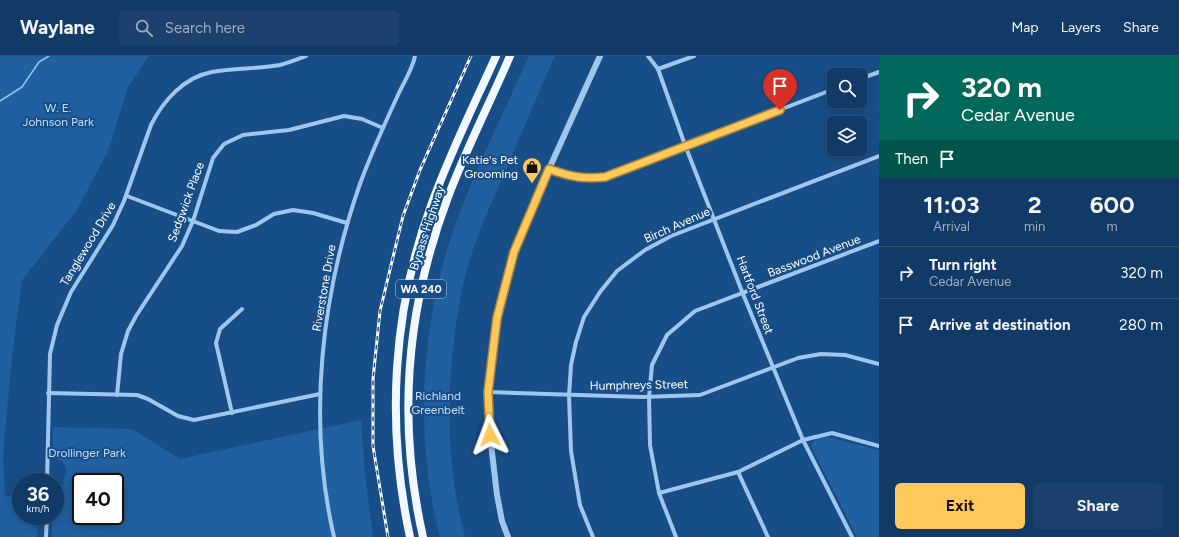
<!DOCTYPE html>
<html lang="en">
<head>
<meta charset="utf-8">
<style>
	:root { --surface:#123a66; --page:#1b416c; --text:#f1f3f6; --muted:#9cadbf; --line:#31547a; --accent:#ffc85b }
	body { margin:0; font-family:Figtree,sans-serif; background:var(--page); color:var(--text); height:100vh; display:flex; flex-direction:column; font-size:15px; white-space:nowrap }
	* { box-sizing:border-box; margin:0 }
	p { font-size:13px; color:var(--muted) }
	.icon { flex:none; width:22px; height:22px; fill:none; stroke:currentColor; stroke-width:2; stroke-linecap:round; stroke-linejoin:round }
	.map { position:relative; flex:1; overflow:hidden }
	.details { display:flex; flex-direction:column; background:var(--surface); width:300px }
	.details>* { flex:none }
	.banner { background:#00695c; color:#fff; overflow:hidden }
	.buttons { position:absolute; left:827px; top:12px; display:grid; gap:8px }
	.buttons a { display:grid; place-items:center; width:40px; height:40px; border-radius:6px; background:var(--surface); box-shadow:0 2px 10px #0003,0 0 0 1px var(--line); font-size:20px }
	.speed { position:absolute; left:12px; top:417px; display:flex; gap:8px; font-size:20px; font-weight:700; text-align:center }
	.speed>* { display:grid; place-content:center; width:52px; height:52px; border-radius:50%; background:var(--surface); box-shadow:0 2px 10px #0003,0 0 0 1px var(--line); line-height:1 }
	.speed small { font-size:10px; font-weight:400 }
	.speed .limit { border:2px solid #111; border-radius:6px; background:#fff; color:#111 }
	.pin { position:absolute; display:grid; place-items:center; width:34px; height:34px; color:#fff; margin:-41px -17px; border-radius:50% 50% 50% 0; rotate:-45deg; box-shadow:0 0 4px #0007 }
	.pin .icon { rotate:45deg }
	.me { position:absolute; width:44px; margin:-22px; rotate:357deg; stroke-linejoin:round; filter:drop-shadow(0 0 3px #0008) }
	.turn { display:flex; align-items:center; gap:14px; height:84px; padding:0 16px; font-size:18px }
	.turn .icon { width:52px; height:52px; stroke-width:2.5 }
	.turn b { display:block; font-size:28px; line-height:34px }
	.then { display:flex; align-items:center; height:38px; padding:0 16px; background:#0003; gap:8px; font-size:15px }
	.eta { display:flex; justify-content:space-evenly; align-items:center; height:68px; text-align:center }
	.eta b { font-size:24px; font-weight:700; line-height:28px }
	.action { display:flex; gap:8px; margin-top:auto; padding:8px 16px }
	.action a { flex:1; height:46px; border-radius:6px; background:var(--accent); color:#111; font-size:16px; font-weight:700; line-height:46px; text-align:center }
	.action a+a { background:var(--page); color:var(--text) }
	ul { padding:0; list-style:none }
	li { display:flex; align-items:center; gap:12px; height:52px; padding:0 16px; border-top:1px solid var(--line) }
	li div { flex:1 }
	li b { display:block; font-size:15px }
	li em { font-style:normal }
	header { display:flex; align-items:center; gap:24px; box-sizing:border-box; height:56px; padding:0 20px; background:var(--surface); border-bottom:1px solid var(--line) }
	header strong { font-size:19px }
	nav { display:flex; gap:22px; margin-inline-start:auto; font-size:14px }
	.search { width:280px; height:36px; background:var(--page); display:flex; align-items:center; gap:10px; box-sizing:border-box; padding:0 14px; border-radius:6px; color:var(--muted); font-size:15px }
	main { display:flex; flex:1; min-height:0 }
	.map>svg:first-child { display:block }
	.green { fill:#2060a1; fill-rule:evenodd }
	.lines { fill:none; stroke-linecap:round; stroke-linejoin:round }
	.stream { stroke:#91c2f0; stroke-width:1.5 }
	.minor { stroke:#9fc6ed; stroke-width:4 }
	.tertiary { stroke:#9fc6ed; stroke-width:6 }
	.trunk { stroke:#f2f8ff; stroke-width:8 }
	.rail-casing { stroke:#fff; stroke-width:3 }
	.rail { stroke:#184e88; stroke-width:1.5; stroke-dasharray:4.5; stroke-linecap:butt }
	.route-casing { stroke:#a6823b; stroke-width:10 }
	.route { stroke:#ffc85b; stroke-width:7 }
	.labels { text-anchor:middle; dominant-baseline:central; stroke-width:4; stroke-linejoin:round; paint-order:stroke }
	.shield { fill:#184e88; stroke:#bacadb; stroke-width:1 }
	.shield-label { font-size:11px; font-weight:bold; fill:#fff }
	.park-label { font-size:12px; fill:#c5dffa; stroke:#184e88 }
	.poi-label { font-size:12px; fill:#fff; stroke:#184e88; text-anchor:end }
	.street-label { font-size:12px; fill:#fff; stroke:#184e88 }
</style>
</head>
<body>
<header>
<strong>Waylane</strong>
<div class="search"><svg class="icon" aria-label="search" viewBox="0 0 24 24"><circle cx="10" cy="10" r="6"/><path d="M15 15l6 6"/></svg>Search here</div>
<nav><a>Map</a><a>Layers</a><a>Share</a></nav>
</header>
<main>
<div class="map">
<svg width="879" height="481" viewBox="0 0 879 481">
	<rect width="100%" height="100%" fill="#184e88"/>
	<g class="green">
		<path d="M 0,0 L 149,0 L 128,31 L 108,95 L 77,154 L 22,224 L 12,300 L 3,399 L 5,439 L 6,441 L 21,437 L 21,460 L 38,460 L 37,481 L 0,481 Z"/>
		<path d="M 529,0 L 555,0 C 538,38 522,76 506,114 C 492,145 478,176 468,209 C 463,226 460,245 457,262 C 446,334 446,411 465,481 L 440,481 C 415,386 420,278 450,184 C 471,121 502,61 529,0 Z"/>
		<path d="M 361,364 L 365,418 L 373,481 L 52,481 L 52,460 L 55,460 L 55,430 L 65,428 L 62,425 C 67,419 69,410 61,405 C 57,403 55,403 53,400 L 53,371 L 132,373 L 180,403 ZM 81,426 L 115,426 L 115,460 L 81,460 Z"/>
		<path d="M 828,381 L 879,394 L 879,481 L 857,481 L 811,390 L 813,385 L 820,382 Z"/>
	</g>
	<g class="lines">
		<path class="stream" d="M 0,45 L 22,31 L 39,6 L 49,0"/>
		<g class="minor">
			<path d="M 648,0 L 658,13 L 685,89 L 743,238 L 803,384 L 852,481"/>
			<path d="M 658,13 L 694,0"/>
			<path d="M 860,23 L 879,16"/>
			<path d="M 549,113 C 571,121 581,123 605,121 L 834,33"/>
			<path d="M 127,140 L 219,175 L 237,176 L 256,169 L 274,158 L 293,154 L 313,157 L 347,167"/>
			<path d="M 488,336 L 642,341 L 700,339 L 798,302 L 821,298 L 845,299 L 879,308"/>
			<path d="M 48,337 L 137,339 L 148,343 L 178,360 L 194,364 L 320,338"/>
			<path d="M 117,339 L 121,298 L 128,275 L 136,260 L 182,190 L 193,165 L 213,102 L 224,88 L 243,79 L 289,74 L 344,60 L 362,63 L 383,72"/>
			<path d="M 232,357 L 216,287 L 220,273 L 242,253"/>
			<path d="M 738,416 L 768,481"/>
			<path d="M 47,426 L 50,298 L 57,269 L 71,236 L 113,169 L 124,145 L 151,69 C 163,45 184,21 212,16 C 234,12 257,13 280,9 C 289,7 298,3 306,0"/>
			<path d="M 659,437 L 738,416 L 803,384 L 832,377 L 879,390"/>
			<path d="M 46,481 L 47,460"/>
			<path d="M 334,481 C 307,364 321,238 361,125 C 372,96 385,67 398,39 C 403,28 413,12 415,0"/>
			<path d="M 593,481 L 580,449 L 571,395 L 569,340 L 571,309 L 576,286 L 584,261 L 600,236 L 617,215 L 645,194 L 671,180 L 879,100"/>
			<path d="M 676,481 L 659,437 L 650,389 L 649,341 L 652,309 L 667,279 L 695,255 L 879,185"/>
		</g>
		<path class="tertiary" d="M 508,481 L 502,465 L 497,439 L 490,379 L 488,343 L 497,262 L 514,196 L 549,113 L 600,0"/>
		<g class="trunk">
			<path d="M 410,481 C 386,370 392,254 432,147 C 450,97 474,49 496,0"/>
			<path d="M 423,481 C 397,366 406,252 448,141 C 466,93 490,47 510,0"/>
		</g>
		<defs>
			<path id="rail" d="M 388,481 L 373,390 L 373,323 L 380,255 L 403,160 L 420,114 L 471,0"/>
		</defs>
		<use href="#rail" class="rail-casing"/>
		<use href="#rail" class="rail"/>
	</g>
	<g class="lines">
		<defs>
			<path id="route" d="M 490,379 L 488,336 L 497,262 L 514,196 L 549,113 C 571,121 582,123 605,121 L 780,54"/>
		</defs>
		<use href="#route" class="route-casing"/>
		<use href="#route" class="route"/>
	</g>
	<defs>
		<symbol id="shop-pin" viewBox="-11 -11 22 30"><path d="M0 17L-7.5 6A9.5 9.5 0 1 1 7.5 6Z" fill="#ffc85b" stroke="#184e88"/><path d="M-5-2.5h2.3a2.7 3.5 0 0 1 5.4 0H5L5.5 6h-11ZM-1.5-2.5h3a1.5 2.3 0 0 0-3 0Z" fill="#111"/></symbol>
	</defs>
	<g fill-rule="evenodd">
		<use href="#shop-pin" x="521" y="100" width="22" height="30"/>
	</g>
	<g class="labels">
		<rect class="shield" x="396" y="224" width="50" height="18" rx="3"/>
		<g class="shield-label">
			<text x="421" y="233">WA 240</text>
		</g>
		<g class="park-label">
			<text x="58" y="52">W. E.<tspan x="58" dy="14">Johnson Park</tspan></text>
			<text x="438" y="340">Richland<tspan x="438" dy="14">Greenbelt</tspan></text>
			<text x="87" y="397">Drollinger Park</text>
		</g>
		<g class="poi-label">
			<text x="518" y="104">Katie's Pet<tspan x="518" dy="14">Grooming</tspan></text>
		</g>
		<g class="street-label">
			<text transform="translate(186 146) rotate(-70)">Sedgwick Place</text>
			<text transform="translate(677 169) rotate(-24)">Birch Avenue</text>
			<text transform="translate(427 172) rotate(-72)">Bypass Highway</text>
			<text transform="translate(88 188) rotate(-59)">Tanglewood Drive</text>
			<text transform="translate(814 200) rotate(-21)">Basswood Avenue</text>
			<text transform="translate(324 232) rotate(-80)">Riverstone Drive</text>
			<text transform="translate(755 239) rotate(69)">Hartford Street</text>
			<text transform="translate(639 329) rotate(-1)">Humphreys Street</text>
		</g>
	</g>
</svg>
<div class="buttons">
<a><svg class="icon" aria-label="search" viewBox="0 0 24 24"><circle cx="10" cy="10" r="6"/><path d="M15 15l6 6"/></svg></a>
<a><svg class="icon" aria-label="layers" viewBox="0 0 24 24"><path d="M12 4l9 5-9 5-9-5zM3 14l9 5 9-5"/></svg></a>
</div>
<div class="speed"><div>36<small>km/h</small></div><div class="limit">40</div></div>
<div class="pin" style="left:780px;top:54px;background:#d93025"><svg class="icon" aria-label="arrive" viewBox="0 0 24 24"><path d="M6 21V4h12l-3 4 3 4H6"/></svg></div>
<svg class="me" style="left:490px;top:379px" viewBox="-20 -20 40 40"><path d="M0-17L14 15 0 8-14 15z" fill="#ffc85b" stroke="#fff" stroke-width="4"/></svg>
</div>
<section class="details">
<div class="banner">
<div class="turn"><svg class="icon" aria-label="right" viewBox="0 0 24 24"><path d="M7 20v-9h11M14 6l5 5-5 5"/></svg><div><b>320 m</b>Cedar Avenue</div></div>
<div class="then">Then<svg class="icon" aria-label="arrive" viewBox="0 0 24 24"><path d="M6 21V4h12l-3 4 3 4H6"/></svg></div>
</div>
<div class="eta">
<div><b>11:03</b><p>Arrival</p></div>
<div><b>2</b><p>min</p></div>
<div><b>600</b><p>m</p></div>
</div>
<ul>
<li><svg class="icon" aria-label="right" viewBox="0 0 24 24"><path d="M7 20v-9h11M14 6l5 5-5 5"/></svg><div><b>Turn right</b><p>Cedar Avenue</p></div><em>320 m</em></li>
<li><svg class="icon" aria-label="arrive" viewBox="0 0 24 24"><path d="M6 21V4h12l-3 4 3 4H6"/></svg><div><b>Arrive at destination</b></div><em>280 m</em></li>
</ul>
<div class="action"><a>Exit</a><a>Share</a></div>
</section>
</main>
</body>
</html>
